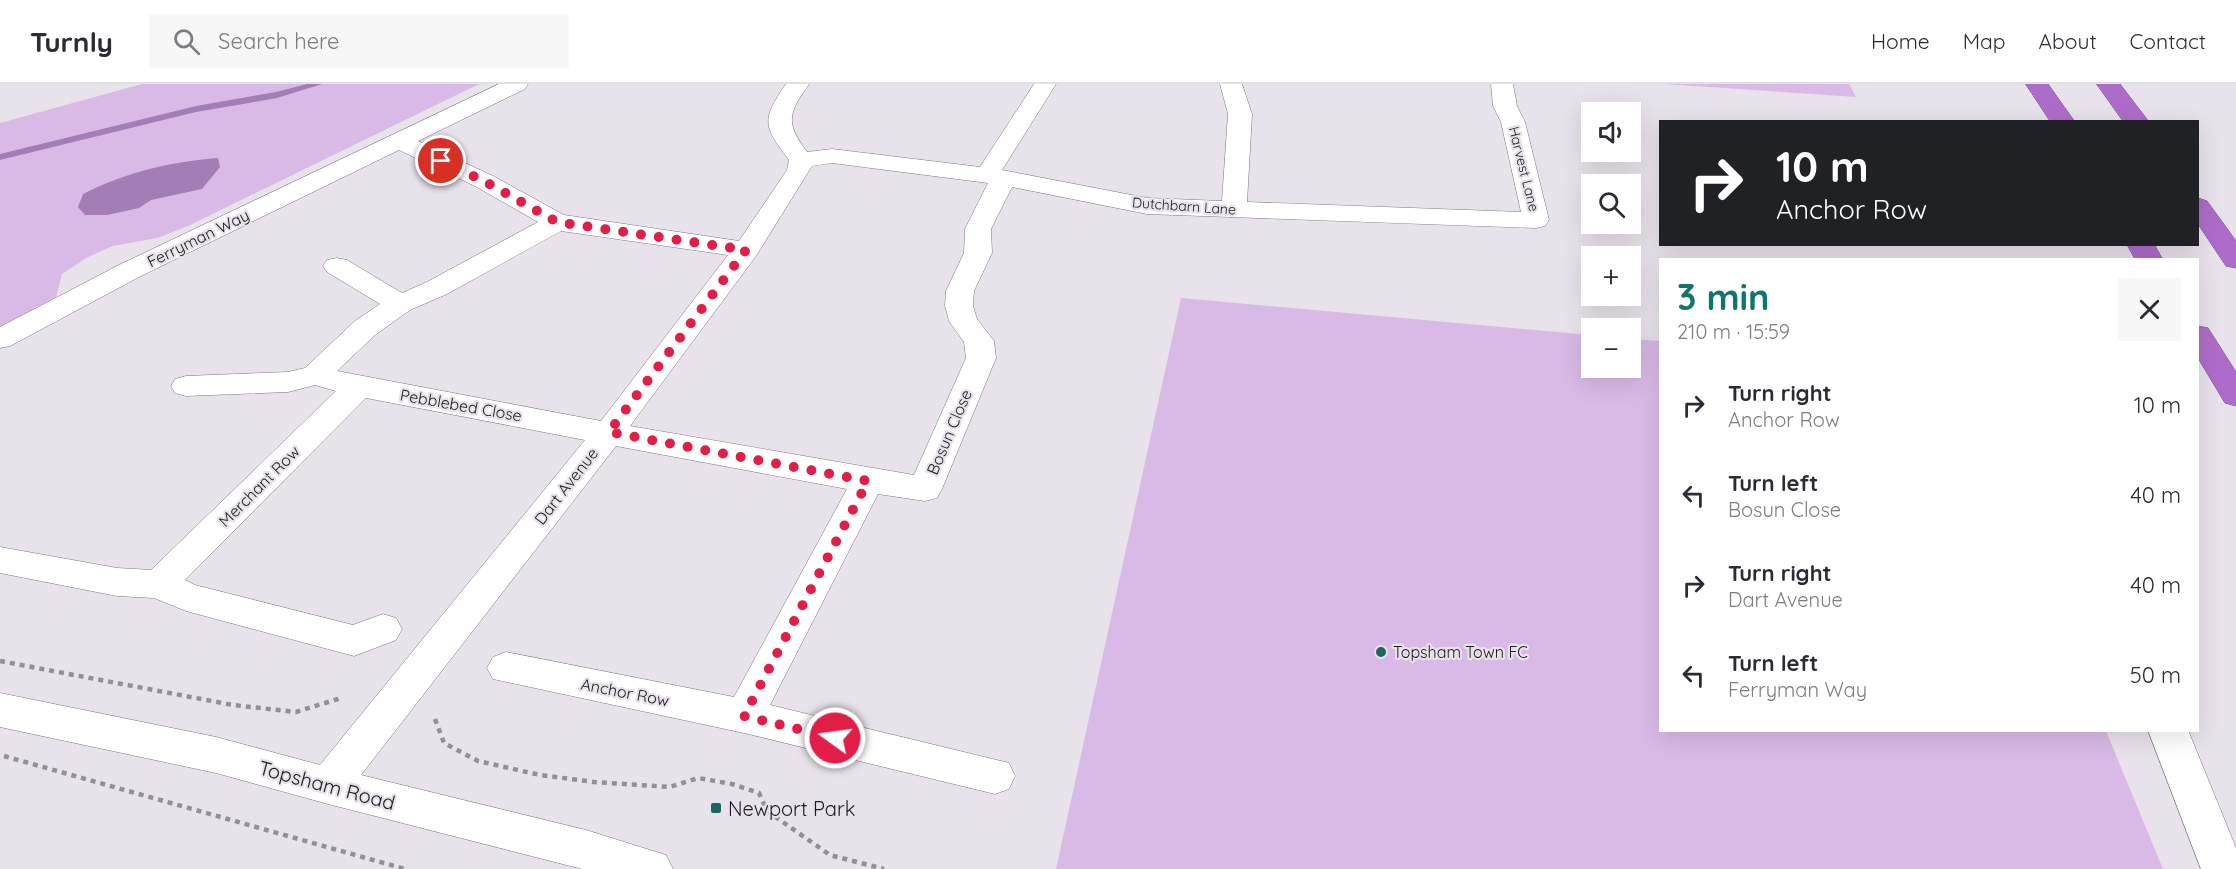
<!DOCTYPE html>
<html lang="en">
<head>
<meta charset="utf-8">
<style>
	:root { --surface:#fff; --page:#f7f7f7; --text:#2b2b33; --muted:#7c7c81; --line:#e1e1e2; --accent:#0f766e }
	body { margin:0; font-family:Quicksand,sans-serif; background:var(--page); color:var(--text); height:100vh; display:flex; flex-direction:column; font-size:22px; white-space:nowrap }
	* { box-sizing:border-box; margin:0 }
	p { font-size:20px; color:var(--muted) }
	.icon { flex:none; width:33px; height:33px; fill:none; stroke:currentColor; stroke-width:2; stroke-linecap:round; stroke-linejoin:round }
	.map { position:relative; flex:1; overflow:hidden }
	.details { position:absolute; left:1659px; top:174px; width:540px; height:474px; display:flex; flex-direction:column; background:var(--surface); border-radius:0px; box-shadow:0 6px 24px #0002 }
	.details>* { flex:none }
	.guide { position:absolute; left:1659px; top:36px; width:540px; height:126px; border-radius:0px; box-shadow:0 6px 24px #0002; background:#202124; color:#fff; overflow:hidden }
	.buttons { position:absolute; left:1581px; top:18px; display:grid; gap:12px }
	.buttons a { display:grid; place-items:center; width:60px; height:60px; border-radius:0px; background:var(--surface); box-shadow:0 6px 24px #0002; font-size:30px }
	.pin { position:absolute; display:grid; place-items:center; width:51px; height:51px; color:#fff; margin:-26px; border:3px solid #fff; border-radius:50%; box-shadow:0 2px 6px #0007 }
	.me { position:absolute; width:66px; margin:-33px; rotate:284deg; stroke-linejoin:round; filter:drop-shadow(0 0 4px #0008) }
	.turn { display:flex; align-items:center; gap:21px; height:126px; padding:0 18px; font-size:27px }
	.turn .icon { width:78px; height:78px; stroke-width:2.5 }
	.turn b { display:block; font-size:42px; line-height:51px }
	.round { display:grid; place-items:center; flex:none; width:63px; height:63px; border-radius:0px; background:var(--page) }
	.summary { display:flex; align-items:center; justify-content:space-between; height:102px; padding:0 18px }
	h1 { font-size:36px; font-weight:700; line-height:45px; color:var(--accent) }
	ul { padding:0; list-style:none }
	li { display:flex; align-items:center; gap:18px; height:90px; padding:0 18px }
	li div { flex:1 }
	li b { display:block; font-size:22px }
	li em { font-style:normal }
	header { display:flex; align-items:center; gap:36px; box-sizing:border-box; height:84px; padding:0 30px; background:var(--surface); border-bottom:2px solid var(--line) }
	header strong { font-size:28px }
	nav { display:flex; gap:33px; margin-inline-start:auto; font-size:21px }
	.search { width:420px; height:54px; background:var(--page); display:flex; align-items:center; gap:15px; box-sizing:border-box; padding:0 21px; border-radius:0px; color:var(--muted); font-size:22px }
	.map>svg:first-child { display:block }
	.green { fill:#d9bae7 }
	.water { fill:#a37db5 }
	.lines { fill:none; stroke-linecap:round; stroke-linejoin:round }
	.stream { fill:#a37db5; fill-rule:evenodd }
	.minor-casing { stroke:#7c777f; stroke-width:1 }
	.highway-casing { stroke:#7b4f8d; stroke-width:1 }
	.path { stroke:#948f95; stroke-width:4.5; stroke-dasharray:5 5; stroke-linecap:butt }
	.minor { fill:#fff; fill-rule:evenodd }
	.highway { fill:#ae6cca; fill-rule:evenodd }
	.route { stroke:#e11d48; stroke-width:10; stroke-dasharray:0 18 }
	.poi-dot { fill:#1d6760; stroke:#e8e2ea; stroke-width:2 }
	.labels { text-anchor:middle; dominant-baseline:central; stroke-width:4.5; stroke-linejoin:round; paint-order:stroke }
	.far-street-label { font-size:14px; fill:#1c1a1d; stroke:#e8e2ea }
	.street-label { font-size:16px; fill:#1c1a1d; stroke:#e8e2ea }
	.poi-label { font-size:16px; fill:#1c1a1d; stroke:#e8e2ea; text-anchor:start }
	.near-street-label { font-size:20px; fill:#1c1a1d; stroke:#e8e2ea }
	.near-poi-label { font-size:20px; fill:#1c1a1d; stroke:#e8e2ea; text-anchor:start }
</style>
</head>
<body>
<header>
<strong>Turnly</strong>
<div class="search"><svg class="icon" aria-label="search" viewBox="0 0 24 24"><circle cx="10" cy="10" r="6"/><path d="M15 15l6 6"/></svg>Search here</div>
<nav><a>Home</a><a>Map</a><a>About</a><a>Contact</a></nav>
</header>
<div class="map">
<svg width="2236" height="785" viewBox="0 0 2236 785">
	<rect width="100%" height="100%" fill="#e8e2ea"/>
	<g class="green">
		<path d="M 142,0 L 479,0 L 188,142 L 157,154 L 113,162 L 88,173 L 62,190 L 56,213 L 0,243 L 0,39 Z"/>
		<path d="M 1664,0 L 1849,0 L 1856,13 Z"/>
		<path d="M 1181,214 L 1591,251 L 1592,284 L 1630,284 L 1631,255 L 1660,257 L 1660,646 L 2106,647 L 2163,785 L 1056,785 Z"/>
	</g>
	<path class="water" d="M 218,74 L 220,83 L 202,105 L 151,116 L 139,124 L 107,131 L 85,131 L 78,123 L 83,110 C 127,88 169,78 218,74 Z"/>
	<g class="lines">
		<path class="stream" d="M 307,0 L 322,0 L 277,14 L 196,28 L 0,76 L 0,70 L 196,22 L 276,8 Z"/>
		<defs>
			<g id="minor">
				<path d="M 499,0 L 528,0 L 525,5 L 418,57 L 493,92 L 564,131 L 739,157 L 787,86 L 789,76 C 763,42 761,36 786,0 L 809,0 C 788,30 785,38 807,68 L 832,65 L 980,83 L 1034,0 L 1056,0 L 1002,86 L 1147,114 L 1222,117 L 1228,30 L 1220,0 L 1242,0 L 1252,30 L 1247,118 L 1521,128 L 1501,38 L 1493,22 L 1491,0 L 1513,0 L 1517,22 L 1525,38 L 1549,136 L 1545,142 L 1536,144 L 1147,130 L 1012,103 L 991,145 L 992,169 L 974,207 L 973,222 L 977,235 L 994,257 L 996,274 L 942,405 L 937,414 L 925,417 L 878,410 L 770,621 L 1009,679 L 1015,692 L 1009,705 L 995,710 L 744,649 L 493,595 L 487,584 L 493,573 L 506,568 L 734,613 L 847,405 L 616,362 L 361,691 L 586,746 L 666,771 L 673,785 L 582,785 L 328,720 L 216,689 L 0,643 L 0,609 L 216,653 L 320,681 L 585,356 L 366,314 L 185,496 L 195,501 L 353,541 L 383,530 L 396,534 L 402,545 L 396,556 L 354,572 L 186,527 L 154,514 L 117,512 L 0,489 L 0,463 L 117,484 L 151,486 L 336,307 L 315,301 L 288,308 L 186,312 L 175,309 L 171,302 L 175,295 L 186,292 L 288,288 L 305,284 L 355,237 L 380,220 L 327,188 L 323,182 L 327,176 L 337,174 L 347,176 L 402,209 L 427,198 L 538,138 L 475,102 L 399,66 L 139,193 L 10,262 L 0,264 L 0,243 L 119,181 ZM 832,79 L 988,99 L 965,145 L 964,169 L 946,207 L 945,222 L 949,237 L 964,258 L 966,274 L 914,391 L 630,342 L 756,172 L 812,82 ZM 561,147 L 728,171 L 601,337 L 337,287 L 375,251 L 410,226 L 447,210 Z"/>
				<path d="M 2148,646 L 2188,646 L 2236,764 L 2236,785 L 2201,785 Z"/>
			</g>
			<g id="highway">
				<path d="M 2026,0 L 2048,0 L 2075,38 L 2051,38 Z"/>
				<path d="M 2097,0 L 2120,0 L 2149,38 L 2124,38 Z"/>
				<path d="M 2198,114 L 2207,117 L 2236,157 L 2236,184 L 2226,182 L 2198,140 Z"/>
				<path d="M 2127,160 L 2154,160 L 2163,176 L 2136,176 Z"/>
				<path d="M 2198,242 L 2208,244 L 2236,288 L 2236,322 L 2225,319 L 2198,274 Z"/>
			</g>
		</defs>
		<use href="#minor" class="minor-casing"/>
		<use href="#highway" class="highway-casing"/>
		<g class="path">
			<path d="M 0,577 L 233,621 L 296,628 L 341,614"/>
			<path d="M 435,635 L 444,659 L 478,677 L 540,691 L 594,698 L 670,703 L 698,694 L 732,700 L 759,709 L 767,727 L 830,771 L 884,785"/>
			<path d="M 4,672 L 405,785"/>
		</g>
		<use href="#minor" class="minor"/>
		<use href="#highway" class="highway"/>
	</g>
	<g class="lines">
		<path class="route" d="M 441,77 L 484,97 L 557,138 L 746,166 L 609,348 L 868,397 L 744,632 L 835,654"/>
	</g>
	<g class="poi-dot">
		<circle cx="1381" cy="568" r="6"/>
		<rect x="710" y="718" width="12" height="12" rx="3"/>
	</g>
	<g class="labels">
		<g class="far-street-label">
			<text transform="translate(1524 85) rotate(76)">Harvest Lane</text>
			<text transform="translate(1184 122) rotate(4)">Dutchbarn Lane</text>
		</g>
		<g class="street-label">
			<text transform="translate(198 154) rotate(-26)">Ferryman Way</text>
			<text transform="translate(461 321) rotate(10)">Pebblebed Close</text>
			<text transform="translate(949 348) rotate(-67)">Bosun Close</text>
			<text transform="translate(259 402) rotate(-45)">Merchant Row</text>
			<text transform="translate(566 402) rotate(-52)">Dart Avenue</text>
			<text transform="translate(625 608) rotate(11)">Anchor Row</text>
		</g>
		<g class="poi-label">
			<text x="1393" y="568">Topsham Town FC</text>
		</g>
		<g class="near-street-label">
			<text transform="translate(327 701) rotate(15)">Topsham Road</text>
		</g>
		<g class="near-poi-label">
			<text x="728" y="724">Newport Park</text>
		</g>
	</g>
</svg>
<div class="buttons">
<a><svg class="icon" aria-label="sound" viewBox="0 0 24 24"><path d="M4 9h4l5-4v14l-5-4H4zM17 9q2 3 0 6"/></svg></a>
<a><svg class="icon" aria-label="search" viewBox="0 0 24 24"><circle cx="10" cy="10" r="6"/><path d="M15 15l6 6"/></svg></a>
<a>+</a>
<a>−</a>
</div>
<div class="pin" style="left:441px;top:77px;background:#d93025"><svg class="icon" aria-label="arrive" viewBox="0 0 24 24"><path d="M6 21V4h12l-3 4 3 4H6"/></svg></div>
<svg class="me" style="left:835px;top:654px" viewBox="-20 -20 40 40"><circle r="17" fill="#e11d48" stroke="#fff" stroke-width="3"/><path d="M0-11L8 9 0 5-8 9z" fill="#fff"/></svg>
<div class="guide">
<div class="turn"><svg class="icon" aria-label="right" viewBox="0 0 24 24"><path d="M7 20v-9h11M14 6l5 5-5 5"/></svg><div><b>10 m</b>Anchor Row</div></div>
</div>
<section class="details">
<div class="summary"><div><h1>3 min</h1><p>210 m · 15:59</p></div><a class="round"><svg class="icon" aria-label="close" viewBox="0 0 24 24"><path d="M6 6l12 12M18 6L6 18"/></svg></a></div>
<ul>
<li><svg class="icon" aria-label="right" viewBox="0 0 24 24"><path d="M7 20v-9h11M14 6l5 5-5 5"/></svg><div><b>Turn right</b><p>Anchor Row</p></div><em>10 m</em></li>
<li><svg class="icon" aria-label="left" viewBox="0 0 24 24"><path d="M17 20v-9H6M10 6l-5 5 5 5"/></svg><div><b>Turn left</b><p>Bosun Close</p></div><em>40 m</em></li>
<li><svg class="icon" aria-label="right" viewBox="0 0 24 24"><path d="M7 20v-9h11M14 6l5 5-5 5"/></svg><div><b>Turn right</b><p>Dart Avenue</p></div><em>40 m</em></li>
<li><svg class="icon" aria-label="left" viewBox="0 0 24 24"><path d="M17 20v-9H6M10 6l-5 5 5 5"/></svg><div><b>Turn left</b><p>Ferryman Way</p></div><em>50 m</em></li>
</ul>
</section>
</div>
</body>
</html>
